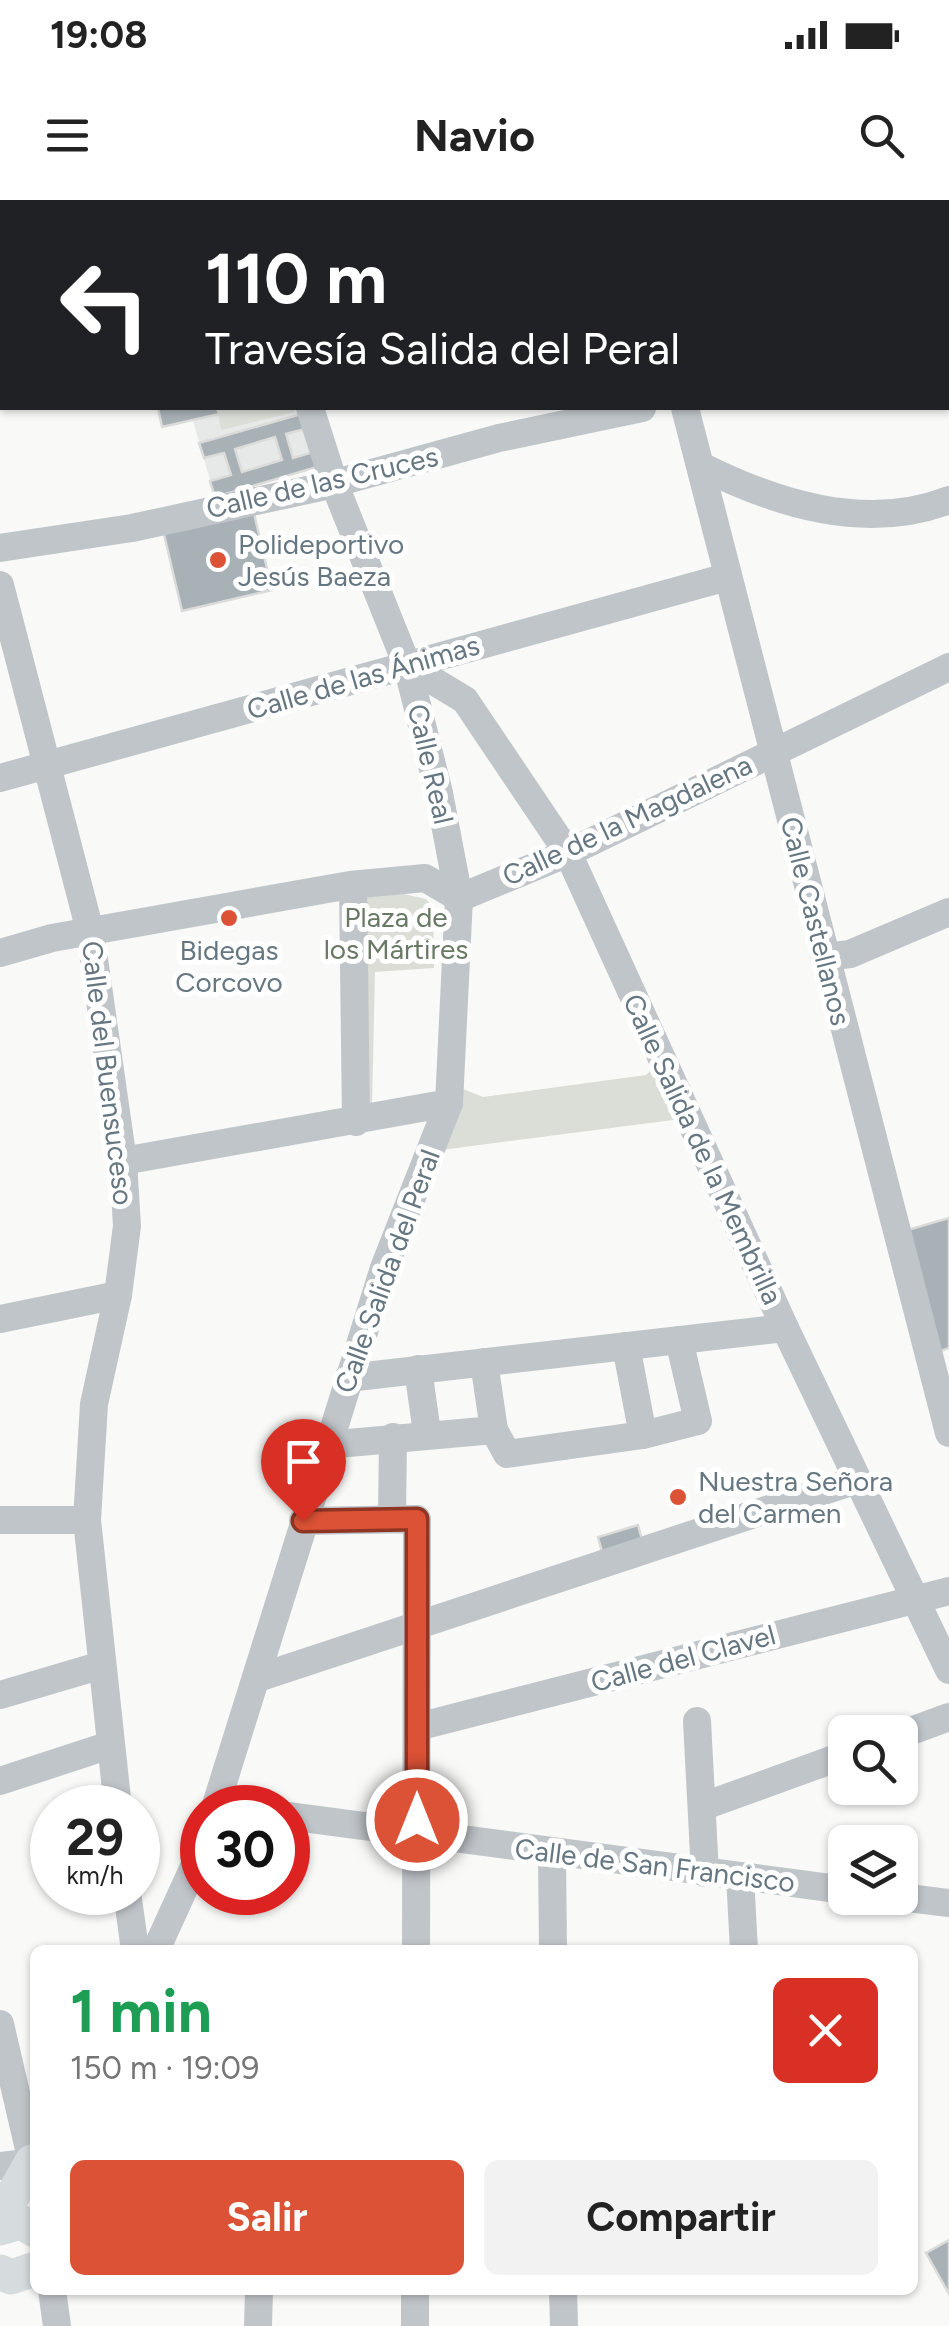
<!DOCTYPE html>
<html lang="es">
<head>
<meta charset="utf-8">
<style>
	:root { --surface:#fff; --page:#f2f2f2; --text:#222; --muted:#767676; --accent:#db5236 }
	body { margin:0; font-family:Figtree,sans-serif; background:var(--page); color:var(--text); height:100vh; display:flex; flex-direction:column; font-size:38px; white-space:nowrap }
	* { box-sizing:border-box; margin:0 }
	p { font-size:32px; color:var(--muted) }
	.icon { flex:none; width:55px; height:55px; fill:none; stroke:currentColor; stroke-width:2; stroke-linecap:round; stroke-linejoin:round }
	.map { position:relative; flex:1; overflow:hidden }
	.panel { position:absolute; left:30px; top:1745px; width:888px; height:350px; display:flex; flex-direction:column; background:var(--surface); border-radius:15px; box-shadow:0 2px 8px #0004 }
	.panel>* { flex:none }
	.hud { position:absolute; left:0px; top:0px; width:950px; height:210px; box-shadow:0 2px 8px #0004; background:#202124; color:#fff; overflow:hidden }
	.tools { position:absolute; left:828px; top:1515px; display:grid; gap:20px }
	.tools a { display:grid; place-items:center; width:90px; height:90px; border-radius:15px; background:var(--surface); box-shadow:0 2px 8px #0004; font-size:50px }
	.speed { position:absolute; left:30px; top:1585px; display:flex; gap:20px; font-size:50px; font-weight:700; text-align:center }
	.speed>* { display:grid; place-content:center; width:130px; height:130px; border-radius:50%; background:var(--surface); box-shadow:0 2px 8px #0004; line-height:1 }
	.speed small { font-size:25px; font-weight:400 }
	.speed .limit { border:15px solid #d22; background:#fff; color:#111 }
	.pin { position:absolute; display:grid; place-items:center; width:85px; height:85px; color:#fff; margin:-102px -42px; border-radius:50% 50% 50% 0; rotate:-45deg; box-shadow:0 0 10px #0007 }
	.pin .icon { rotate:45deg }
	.me { position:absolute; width:110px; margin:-55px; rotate:0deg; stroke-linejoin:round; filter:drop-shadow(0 0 8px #0008) }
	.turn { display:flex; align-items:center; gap:35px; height:210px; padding:0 40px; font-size:45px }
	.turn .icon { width:130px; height:130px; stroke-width:2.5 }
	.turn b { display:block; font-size:70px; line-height:85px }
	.round { display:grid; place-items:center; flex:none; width:105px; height:105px; border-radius:15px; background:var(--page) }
	.headline { display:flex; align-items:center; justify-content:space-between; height:170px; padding:0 40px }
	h1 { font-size:60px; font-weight:700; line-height:75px; color:#1e9e55 }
	.action { display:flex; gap:20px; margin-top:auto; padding:20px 40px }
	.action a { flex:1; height:115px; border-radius:15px; background:var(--accent); color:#fff; font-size:40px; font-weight:700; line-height:115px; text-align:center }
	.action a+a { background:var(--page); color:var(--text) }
	.status { display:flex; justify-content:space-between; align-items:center; height:70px; padding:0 50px; background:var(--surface); direction:ltr }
	.status svg { height:28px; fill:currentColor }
	header { display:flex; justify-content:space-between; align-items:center; height:130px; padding:0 40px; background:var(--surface); font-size:45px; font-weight:700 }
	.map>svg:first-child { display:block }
	.built { fill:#e7e9e8 }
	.green { fill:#daded7 }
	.building { fill:#a8b1b6; stroke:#dbdbda; stroke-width:2.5; fill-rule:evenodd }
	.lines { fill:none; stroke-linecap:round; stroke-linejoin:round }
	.minor { stroke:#c0c5c9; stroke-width:28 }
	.major { stroke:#d6dbde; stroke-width:35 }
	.route-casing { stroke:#8e3523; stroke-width:25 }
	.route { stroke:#db5236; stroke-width:18 }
	.poi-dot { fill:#db5236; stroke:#fff; stroke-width:4 }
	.labels { text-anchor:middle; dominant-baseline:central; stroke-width:10; stroke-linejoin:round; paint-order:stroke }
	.street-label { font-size:28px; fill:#667781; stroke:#fff }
	.poi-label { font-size:28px; fill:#667781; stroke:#fff; text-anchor:start }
	.park-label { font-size:28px; fill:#697965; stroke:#fff }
</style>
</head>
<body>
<div class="status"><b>19:08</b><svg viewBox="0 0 49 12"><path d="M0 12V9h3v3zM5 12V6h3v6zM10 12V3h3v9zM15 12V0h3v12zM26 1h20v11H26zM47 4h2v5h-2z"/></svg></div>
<header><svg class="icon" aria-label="menu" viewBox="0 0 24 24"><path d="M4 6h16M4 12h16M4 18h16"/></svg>Navio<svg class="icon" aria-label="search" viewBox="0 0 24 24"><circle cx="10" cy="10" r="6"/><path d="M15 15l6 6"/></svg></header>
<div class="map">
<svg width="949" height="2126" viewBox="0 0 949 2126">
	<rect width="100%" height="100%" fill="#f9f9f7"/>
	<path class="built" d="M 217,208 L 299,208 L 317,267 L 215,297 L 193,221 L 218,215 Z"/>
	<g class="green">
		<path d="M 217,208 L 293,208 L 295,212 L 221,230 Z"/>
		<path d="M 399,693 L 426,699 L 433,707 L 434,768 L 375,772 L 372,909 L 348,913 L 356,699 Z"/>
		<path d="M 653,868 L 681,919 L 441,950 L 456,886 L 483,897 L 646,875 Z"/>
	</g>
	<g class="building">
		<path d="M 158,208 L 217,208 L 219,214 L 162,227 Z"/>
		<path d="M 301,214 L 305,229 L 286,234 L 293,258 L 313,252 L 317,267 L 215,297 L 210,281 L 231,275 L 224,253 L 204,258 L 199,243 ZM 275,237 L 282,260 L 242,272 L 235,249 Z"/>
		<path d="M 253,309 L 272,390 L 182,411 L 163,330 Z"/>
		<path d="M 949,1018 L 949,1148 L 941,1151 L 897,1033 Z"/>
		<path d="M 638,1325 L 644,1347 L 604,1359 L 598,1337 Z"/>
		<path d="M 949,2040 L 949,2094 L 926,2053 Z"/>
	</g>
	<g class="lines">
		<g class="minor">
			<path d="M 246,0 L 246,2"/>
			<path d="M 630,0 L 631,2"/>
			<path d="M 917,0 L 918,2"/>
			<path d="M 653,2 L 659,0"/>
			<path d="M 948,54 L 949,54"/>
			<path d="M 0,73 L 2,72"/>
			<path d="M 948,107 L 949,112"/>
			<path d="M 0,162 L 2,162"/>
			<path d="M 685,208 L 949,1233"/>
			<path d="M 701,266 C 777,304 866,332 949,300"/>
			<path d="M 0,348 L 132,328 L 321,287 L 499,238 L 642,208"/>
			<path d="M 0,385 L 90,731 L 123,961 L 127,1026 L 118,1095 L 94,1204 L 87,1320 L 118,1608"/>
			<path d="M 407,465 L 465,500 L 568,653 L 785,1128 L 949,1470"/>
			<path d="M 0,578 L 727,377"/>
			<path d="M 353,685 L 356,922"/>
			<path d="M 459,698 L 568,653 L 949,467"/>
			<path d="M 0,753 L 52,738 L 350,685 L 425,678 L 459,698"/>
			<path d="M 824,757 L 850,754 L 949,712"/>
			<path d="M 123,961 L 449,903"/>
			<path d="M 0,1119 L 118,1095"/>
			<path d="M 626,1146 L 643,1235"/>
			<path d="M 418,1169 L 427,1233"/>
			<path d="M 348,1178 L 785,1128"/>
			<path d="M 494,1230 L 507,1254 L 643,1235 L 698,1221 L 679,1140"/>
			<path d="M 326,1245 L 494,1230 L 484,1162"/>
			<path d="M 392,1319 L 393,1237"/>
			<path d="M 0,1320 L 87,1320"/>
			<path d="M 303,1321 L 417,1319 L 416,1750"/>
			<path d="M 258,1478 L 857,1280"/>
			<path d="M 0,1495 L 102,1465"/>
			<path d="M 697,1521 L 705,1673"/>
			<path d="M 417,1527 L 949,1391"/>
			<path d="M 900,1535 L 949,1517"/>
			<path d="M 0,1581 L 110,1545"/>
			<path d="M 704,1606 L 845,1555"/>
			<path d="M 215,1608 L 384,1068 L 449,903 L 459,698 L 439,593 L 407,465 L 334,283 L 310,208"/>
			<path d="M 288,1616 L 845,1690"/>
			<path d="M 552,1652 L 553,1750"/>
			<path d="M 740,1676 L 744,1750"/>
			<path d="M 127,1692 L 135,1750"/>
			<path d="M 900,1697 L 949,1703"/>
			<path d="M 156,1750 L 202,1649"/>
			<path d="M 0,1824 L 32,1962"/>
			<path d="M 0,1966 L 35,1962"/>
			<path d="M 52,2090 L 57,2126"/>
			<path d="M 415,2090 L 415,2126"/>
			<path d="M 563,2090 L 564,2126"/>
			<path d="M 258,2126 L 259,2090"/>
		</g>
		<g class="major">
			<path d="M 0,2018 L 32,1962"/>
			<path d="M 0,2028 L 21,2022 L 35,2030"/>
			<path d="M 0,2072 L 11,2077 L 35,2069"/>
		</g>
	</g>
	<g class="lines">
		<defs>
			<path id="route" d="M 303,1321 L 417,1319 L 417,1620"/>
		</defs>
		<use href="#route" class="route-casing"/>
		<use href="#route" class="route"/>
	</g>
	<g class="poi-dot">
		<circle cx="218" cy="360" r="10"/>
		<circle cx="229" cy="718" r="10"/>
		<circle cx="678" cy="1297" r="10"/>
	</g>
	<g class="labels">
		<g class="street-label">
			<text transform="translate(322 282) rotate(-13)">Calle de las Cruces</text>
			<text transform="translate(363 477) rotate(-16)">Calle de las Ánimas</text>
			<text transform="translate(431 564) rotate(77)">Calle Real</text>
			<text transform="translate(627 620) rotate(-25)">Calle de la Magdalena</text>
			<text transform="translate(816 721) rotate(76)">Calle Castellanos</text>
			<text transform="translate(108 873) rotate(83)">Calle del Buensuceso</text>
			<text transform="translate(703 949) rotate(65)">Calle Salida de la Membrilla</text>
			<text transform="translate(387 1071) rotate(-70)">Calle Salida del Peral</text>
			<text transform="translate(683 1458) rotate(-15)">Calle del Clavel</text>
			<text transform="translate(655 1665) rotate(7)">Calle de San Francisco</text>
		</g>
		<g class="poi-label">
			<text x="238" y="344">Polideportivo<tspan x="238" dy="32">Jesús Baeza</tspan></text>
			<text x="229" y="750" text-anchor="middle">Bidegas<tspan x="229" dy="32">Corcovo</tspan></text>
			<text x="698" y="1281">Nuestra Señora<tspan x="698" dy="32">del Carmen</tspan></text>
		</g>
		<g class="park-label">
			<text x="396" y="717">Plaza de<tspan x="396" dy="32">los Mártires</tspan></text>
		</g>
	</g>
</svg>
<div class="tools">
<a><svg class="icon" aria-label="search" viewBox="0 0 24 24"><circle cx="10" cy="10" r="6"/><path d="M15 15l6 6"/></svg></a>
<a><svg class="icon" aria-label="layers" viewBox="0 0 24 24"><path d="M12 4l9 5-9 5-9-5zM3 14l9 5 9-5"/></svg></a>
</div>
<div class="speed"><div>29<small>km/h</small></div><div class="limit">30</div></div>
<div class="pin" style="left:303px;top:1321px;background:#d93025"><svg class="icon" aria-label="arrive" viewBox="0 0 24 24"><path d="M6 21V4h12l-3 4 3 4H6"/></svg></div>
<svg class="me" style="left:417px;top:1620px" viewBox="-20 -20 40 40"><circle r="17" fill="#db5236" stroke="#fff" stroke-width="3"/><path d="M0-11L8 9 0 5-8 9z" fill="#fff"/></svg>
<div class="hud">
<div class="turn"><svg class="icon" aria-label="left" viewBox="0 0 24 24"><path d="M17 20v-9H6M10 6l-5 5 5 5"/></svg><div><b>110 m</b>Travesía Salida del Peral</div></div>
</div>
<section class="panel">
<div class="headline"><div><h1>1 min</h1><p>150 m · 19:09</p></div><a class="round" style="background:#d93025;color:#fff"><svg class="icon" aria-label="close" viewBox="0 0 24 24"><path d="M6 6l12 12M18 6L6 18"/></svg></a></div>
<div class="action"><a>Salir</a><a>Compartir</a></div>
</section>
</div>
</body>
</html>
